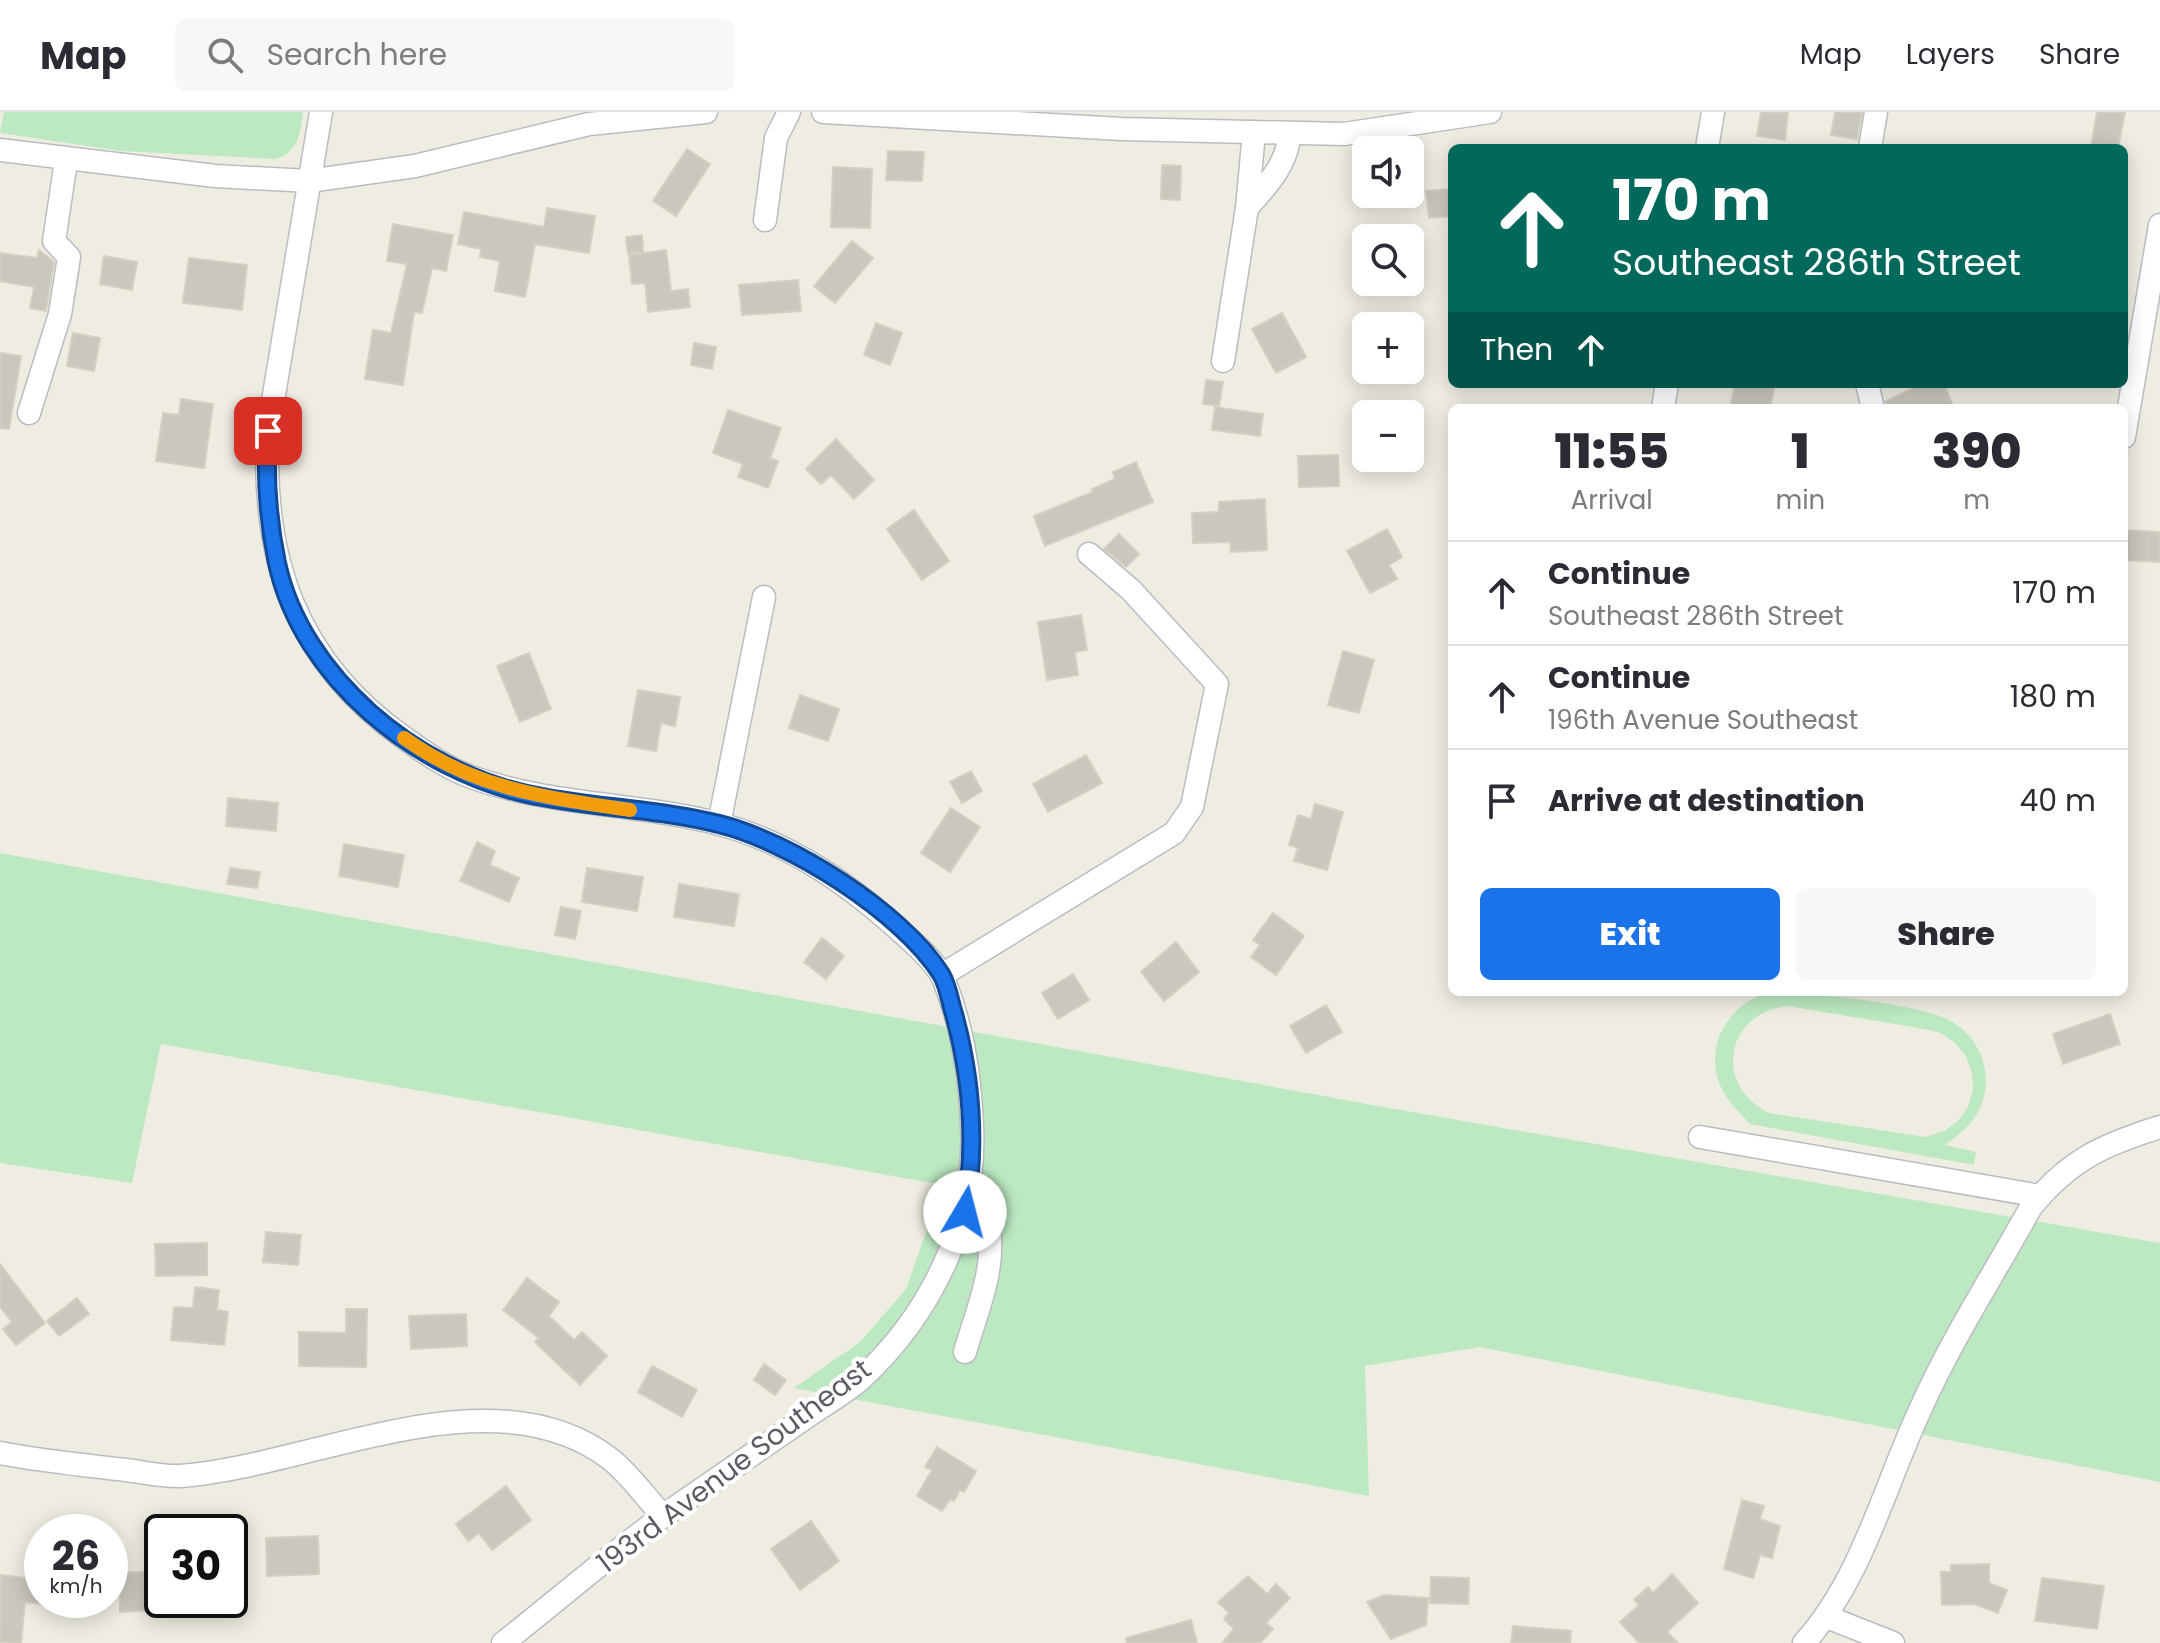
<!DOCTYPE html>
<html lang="en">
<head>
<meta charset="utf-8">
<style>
	:root { --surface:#fff; --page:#f7f7f7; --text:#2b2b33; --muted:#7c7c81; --line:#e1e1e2; --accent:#1a73e8 }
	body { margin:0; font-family:Poppins,sans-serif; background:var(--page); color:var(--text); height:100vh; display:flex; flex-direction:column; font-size:30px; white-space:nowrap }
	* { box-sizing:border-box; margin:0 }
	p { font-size:26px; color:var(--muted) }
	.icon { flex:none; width:44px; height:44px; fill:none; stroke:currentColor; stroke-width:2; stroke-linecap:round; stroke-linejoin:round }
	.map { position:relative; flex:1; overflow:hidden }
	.side { position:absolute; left:1448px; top:292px; width:680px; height:592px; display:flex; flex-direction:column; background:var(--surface); border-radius:12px; box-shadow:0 4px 20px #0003 }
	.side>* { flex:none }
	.hud { position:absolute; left:1448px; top:32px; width:680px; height:244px; border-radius:12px; box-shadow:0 4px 20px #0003; background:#00695c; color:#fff; overflow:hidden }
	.buttons { position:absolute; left:1352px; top:24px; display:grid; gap:16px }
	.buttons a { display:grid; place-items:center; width:72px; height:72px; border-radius:12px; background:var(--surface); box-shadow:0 4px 20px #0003; font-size:40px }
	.speed { position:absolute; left:24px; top:1402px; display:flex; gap:16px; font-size:40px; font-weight:700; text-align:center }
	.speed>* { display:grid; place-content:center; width:104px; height:104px; border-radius:50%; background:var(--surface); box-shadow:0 4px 20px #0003; line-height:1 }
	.speed small { font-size:20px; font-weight:400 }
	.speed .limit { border:4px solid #111; border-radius:12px; background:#fff; color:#111 }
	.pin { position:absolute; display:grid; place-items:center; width:68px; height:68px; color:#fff; margin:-34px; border-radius:16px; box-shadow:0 4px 12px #0006 }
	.me { position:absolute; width:88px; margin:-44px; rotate:8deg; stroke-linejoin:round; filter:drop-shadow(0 0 6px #0008) }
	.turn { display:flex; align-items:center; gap:28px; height:168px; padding:0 32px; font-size:36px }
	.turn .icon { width:104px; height:104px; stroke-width:2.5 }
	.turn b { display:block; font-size:56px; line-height:68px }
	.then { display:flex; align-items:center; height:76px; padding:0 32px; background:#0003; gap:16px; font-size:30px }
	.eta { display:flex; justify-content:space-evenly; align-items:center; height:136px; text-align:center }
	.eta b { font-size:48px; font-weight:800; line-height:56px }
	.primary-button { display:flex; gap:16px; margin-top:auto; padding:16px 32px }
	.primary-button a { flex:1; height:92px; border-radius:12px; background:var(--accent); color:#fff; font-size:32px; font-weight:800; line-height:92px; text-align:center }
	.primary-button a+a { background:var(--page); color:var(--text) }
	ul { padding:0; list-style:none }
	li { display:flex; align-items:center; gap:24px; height:104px; padding:0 32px; border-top:2px solid var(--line) }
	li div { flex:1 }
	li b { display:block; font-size:30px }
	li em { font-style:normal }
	header { display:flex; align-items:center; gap:48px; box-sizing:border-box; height:112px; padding:0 40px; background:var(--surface); border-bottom:2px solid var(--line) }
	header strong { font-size:38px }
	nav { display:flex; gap:44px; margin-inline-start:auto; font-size:28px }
	.search { width:560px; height:72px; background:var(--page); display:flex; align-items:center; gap:20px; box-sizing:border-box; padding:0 28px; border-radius:12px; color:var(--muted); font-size:30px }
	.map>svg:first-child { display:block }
	.green { fill:#bce9c1; fill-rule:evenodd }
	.building { fill:#cac7bf; stroke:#d4d0c0; stroke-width:2 }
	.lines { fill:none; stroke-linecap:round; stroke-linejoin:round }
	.minor-casing { stroke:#babcc2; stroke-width:25 }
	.minor { stroke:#fff; stroke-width:22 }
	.route-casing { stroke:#114b97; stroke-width:20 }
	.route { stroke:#1a73e8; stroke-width:14 }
	.slow { stroke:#f59e0b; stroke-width:14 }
	.labels { text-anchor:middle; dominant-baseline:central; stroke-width:8; stroke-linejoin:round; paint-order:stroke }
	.street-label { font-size:28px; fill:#5a5e64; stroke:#fff }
</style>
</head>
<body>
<header>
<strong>Map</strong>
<div class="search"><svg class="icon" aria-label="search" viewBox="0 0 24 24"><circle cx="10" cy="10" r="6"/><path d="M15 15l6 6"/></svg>Search here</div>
<nav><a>Map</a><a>Layers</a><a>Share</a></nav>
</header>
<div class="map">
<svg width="2160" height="1531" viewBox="0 0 2160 1531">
	<rect width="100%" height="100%" fill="#efede2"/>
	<g class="green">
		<path d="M 4,0 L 303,0 C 300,21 299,42 274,47 L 121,39 L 0,21 Z"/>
		<path d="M 0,741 L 1378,994 L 2160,1131 L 2160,1370 L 1480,1235 L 1365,1254 L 1369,1384 L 794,1276 L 860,1230 L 906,1177 L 943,1073 L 161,932 L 132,1071 L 0,1051 Z"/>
		<path d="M 1769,880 C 1806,880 1920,891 1951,909 C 1972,921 1986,944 1986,969 C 1985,1000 1968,1017 1945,1033 L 1976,1040 L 1974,1053 L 1750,1012 C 1739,1000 1726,988 1720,973 C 1704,932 1729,892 1769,880 ZM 1788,894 L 1924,917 L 1941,921 L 1955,931 L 1966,944 L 1972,961 L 1973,978 L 1968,995 L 1958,1009 L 1944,1019 L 1926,1025 L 1769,1001 C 1712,973 1726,900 1788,894 Z"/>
	</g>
	<g class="building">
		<path d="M 1761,0 L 1788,1 L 1785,28 L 1757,24 Z"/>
		<path d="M 1835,0 L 1862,0 L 1857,27 L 1831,23 Z"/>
		<path d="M 2097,0 L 2125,0 L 2118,36 L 2091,36 Z"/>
		<path d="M 687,37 L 710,52 L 676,104 L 653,89 Z"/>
		<path d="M 888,39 L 924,40 L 922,69 L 886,68 Z"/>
		<path d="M 1162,53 L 1181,54 L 1180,88 L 1161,87 Z"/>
		<path d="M 833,55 L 872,57 L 870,116 L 831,115 Z"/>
		<path d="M 1452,77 L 1452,104 L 1429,106 L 1426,79 Z"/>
		<path d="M 547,96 L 595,104 L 589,141 L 535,132 L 525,185 L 495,179 L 500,149 L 480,145 L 481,137 L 458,132 L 464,100 L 544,115 Z"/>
		<path d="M 393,112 L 453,123 L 446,159 L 432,156 L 422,201 L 414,200 L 403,273 L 365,267 L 373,218 L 391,221 L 407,152 L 387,149 Z"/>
		<path d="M 642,123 L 643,140 L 628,141 L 626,125 Z"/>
		<path d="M 852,129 L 873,146 L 835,191 L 814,174 Z"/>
		<path d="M 39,138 L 54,150 L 46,199 L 30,196 L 34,175 L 0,169 L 0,141 L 37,146 Z"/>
		<path d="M 666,138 L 671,179 L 688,177 L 690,195 L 648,200 L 645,171 L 632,172 L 629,143 Z"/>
		<path d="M 104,144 L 137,150 L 132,178 L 100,172 Z"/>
		<path d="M 189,146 L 247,153 L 242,198 L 183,191 Z"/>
		<path d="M 798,168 L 801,199 L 742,203 L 739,173 Z"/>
		<path d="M 1282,201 L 1306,245 L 1276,261 L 1252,217 Z"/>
		<path d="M 876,211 L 902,221 L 890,253 L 864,243 Z"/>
		<path d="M 73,221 L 100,226 L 94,259 L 67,254 Z"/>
		<path d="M 694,231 L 716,235 L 712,257 L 691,253 Z"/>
		<path d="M 0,241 L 21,244 L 9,317 L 0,316 Z"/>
		<path d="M 1206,268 L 1223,270 L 1219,294 L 1203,292 Z"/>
		<path d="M 1735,272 L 1775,272 L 1770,296 L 1730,296 Z"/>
		<path d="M 1922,272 L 1944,272 L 1954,296 L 1887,296 L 1886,289 Z"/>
		<path d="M 181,287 L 213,292 L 204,356 L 156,349 L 163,301 L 179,303 Z"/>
		<path d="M 1215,295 L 1263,302 L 1260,324 L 1212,318 Z"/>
		<path d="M 728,298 L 781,316 L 770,346 L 778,349 L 768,376 L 738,365 L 743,352 L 713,341 Z"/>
		<path d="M 836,327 L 874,368 L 854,387 L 831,363 L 821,372 L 806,357 Z"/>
		<path d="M 1338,343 L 1339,374 L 1299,375 L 1298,344 Z"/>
		<path d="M 1136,350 L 1153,390 L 1045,434 L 1034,404 L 1093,380 L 1092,377 L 1115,367 L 1113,360 Z"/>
		<path d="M 1265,387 L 1267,438 L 1231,440 L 1230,430 L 1193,431 L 1192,401 L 1219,400 L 1219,390 Z"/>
		<path d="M 914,398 L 949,449 L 922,468 L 887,417 Z"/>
		<path d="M 1387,417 L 1402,445 L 1389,453 L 1397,467 L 1370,481 L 1347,439 Z"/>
		<path d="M 2124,418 L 2160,420 L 2160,450 L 2124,448 Z"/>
		<path d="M 1119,422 L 1139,442 L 1126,455 L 1104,437 Z"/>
		<path d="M 1081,503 L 1087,538 L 1075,540 L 1078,563 L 1047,568 L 1038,510 Z"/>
		<path d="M 1343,539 L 1374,548 L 1359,601 L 1328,593 Z"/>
		<path d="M 529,541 L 551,597 L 520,610 L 497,554 Z"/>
		<path d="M 638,578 L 680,585 L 675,614 L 661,611 L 656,639 L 628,634 Z"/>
		<path d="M 800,583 L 839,597 L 828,629 L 789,616 Z"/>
		<path d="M 1086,643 L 1102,671 L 1048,700 L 1033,672 Z"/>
		<path d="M 971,659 L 982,679 L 962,691 L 950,670 Z"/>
		<path d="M 228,686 L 278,691 L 276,719 L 226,714 Z"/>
		<path d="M 1315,692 L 1343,700 L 1327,758 L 1294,749 L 1298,736 L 1289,733 L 1298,703 L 1311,707 Z"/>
		<path d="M 951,696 L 980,715 L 950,760 L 921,741 Z"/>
		<path d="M 477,730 L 495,739 L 490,753 L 519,766 L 509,790 L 460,769 Z"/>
		<path d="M 344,732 L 404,743 L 398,775 L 339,764 Z"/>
		<path d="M 230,756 L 260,760 L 257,776 L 227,772 Z"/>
		<path d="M 587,756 L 643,765 L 637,799 L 582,790 Z"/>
		<path d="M 679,772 L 739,782 L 734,814 L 674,805 Z"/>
		<path d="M 561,795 L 581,799 L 575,827 L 555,823 Z"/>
		<path d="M 1273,801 L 1304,824 L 1276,863 L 1251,845 L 1260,833 L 1253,828 Z"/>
		<path d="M 822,826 L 844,844 L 826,867 L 804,850 Z"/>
		<path d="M 1176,830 L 1199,860 L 1164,889 L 1141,860 Z"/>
		<path d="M 1073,862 L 1089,888 L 1058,907 L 1042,881 Z"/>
		<path d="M 1326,893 L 1342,920 L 1306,941 L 1290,914 Z"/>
		<path d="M 2110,902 L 2120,932 L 2063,952 L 2053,922 Z"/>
		<path d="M 266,1120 L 301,1123 L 298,1153 L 263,1150 Z"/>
		<path d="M 207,1131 L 207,1163 L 156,1164 L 155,1132 Z"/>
		<path d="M 0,1152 L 45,1211 L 16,1233 L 3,1217 L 12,1210 L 0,1195 Z"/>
		<path d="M 527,1166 L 559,1190 L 549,1204 L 574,1228 L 582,1220 L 607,1244 L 580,1273 L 535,1230 L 539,1226 L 503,1198 Z"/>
		<path d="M 195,1175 L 219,1178 L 217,1198 L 228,1200 L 224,1233 L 171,1228 L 174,1195 L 193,1196 Z"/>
		<path d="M 77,1186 L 89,1202 L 59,1224 L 47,1209 Z"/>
		<path d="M 346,1197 L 367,1197 L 366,1255 L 299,1254 L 299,1220 L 346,1221 Z"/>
		<path d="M 466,1202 L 467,1234 L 411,1237 L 409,1204 Z"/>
		<path d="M 764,1252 L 786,1268 L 775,1283 L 754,1268 Z"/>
		<path d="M 652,1254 L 697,1278 L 682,1305 L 638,1280 Z"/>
		<path d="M 937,1335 L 976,1359 L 964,1380 L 960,1378 L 954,1389 L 950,1387 L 942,1399 L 917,1384 L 932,1358 L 925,1355 Z"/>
		<path d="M 506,1374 L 531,1408 L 492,1438 L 479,1421 L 468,1429 L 456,1412 Z"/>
		<path d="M 1742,1388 L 1764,1394 L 1760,1407 L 1780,1414 L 1772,1446 L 1760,1443 L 1753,1466 L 1724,1457 Z"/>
		<path d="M 811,1409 L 839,1449 L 800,1478 L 771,1437 Z"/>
		<path d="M 318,1424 L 319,1462 L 267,1464 L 266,1426 Z"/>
		<path d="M 1989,1452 L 1989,1471 L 2007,1478 L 1998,1501 L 1974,1492 L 1942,1493 L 1941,1460 L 1951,1460 L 1951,1453 Z"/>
		<path d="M 162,1459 L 162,1498 L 120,1500 L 119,1461 Z"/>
		<path d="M 1672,1462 L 1698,1491 L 1667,1520 L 1678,1531 L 1639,1531 L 1620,1510 L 1639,1493 L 1634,1488 L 1648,1475 L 1653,1481 Z"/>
		<path d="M 1,1463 L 42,1468 L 42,1492 L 25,1490 L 21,1531 L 0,1530 Z"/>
		<path d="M 1248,1464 L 1267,1482 L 1276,1472 L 1290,1486 L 1266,1511 L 1273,1517 L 1260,1531 L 1222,1531 L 1234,1517 L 1224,1507 L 1229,1501 L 1218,1490 Z"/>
		<path d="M 1431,1465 L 1469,1466 L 1468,1492 L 1430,1491 Z"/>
		<path d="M 2042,1466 L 2104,1474 L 2097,1517 L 2035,1509 Z"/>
		<path d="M 1384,1483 L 1428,1486 L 1426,1513 L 1391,1527 L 1367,1490 Z"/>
		<path d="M 1191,1508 L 1197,1531 L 1127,1531 L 1126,1526 Z"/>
		<path d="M 1513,1514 L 1571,1519 L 1570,1531 L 1511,1531 Z"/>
	</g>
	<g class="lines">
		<defs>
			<g id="minor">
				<path d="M 321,0 L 268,319 C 261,446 296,549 403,625 C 425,641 448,657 474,666 C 554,694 639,691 720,712 C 793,732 853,775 908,826 C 920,837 938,853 944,868 C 962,913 970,964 972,1013 C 977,1109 931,1202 861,1267 C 845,1281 825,1292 808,1304 C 767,1332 726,1360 686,1388 C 622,1432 564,1483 503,1531"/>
				<path d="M 823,0 L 1121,17 L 1344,22 L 1490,0"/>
				<path d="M 1254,20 L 1247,96 C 1268,72 1287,53 1290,21"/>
				<path d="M 1707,36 L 1713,0"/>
				<path d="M 1870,36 L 1876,0"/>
				<path d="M 0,38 L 215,64 L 309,69 L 415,54 L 589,12 L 706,0"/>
				<path d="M 765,108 L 776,26 L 789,0"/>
				<path d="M 1223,249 L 1247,96"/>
				<path d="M 1867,272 L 1873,296"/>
				<path d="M 1663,296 L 1667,272"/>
				<path d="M 29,301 L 60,202 L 69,145 L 54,129 L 66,49"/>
				<path d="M 2124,325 L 2160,113"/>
				<path d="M 719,712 L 764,485"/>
				<path d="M 942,863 L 1174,721 L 1192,695 L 1217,572 L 1131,478 L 1089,442"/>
				<path d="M 1700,1025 L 2040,1084"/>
				<path d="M 965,1100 L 988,1111 C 997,1155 977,1198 965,1240"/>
				<path d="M 0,1341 C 42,1349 84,1353 126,1358 C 143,1360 163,1365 180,1364 C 310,1355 491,1257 609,1346 C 629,1361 646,1386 663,1404"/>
				<path d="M 1827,1505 L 1893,1531"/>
				<path d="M 1804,1531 C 1862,1467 1884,1375 1920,1298 C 1951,1228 1994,1162 2031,1095 C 2069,1048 2103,1033 2160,1015"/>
			</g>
		</defs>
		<use href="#minor" class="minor-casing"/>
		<use href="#minor" class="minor"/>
	</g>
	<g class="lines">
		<defs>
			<path id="route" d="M 268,319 C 265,363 268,408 277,451 C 302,566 417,658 527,682 C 590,696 656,696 719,712 C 789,729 902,800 941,862 C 948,873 950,890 954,902 C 972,968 977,1032 965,1100"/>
		</defs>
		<use href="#route" class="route-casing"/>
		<use href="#route" class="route"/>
		<path class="slow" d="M 404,626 C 476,678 545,685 630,698"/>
	</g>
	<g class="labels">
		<g class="street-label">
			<text transform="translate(734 1354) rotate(-37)">193rd Avenue Southeast</text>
		</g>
	</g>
</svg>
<div class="buttons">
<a><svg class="icon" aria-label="sound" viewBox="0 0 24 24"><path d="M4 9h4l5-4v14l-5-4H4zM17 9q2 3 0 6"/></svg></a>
<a><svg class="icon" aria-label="search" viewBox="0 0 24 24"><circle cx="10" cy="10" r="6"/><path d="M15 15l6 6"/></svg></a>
<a>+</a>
<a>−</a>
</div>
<div class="speed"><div>26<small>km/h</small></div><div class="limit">30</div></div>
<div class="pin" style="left:268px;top:319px;background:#d93025"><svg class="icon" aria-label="arrive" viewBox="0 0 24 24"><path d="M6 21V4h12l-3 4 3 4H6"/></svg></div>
<svg class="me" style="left:965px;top:1100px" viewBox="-20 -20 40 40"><circle r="19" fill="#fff"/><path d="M0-13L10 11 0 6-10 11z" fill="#1a73e8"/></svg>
<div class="hud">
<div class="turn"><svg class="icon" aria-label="ahead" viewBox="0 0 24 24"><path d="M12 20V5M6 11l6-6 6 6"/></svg><div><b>170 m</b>Southeast 286th Street</div></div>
<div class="then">Then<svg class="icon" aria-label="ahead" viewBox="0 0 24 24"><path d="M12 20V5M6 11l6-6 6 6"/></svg></div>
</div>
<section class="side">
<div class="eta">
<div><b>11:55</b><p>Arrival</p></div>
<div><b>1</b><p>min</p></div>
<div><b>390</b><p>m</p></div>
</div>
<ul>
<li><svg class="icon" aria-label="ahead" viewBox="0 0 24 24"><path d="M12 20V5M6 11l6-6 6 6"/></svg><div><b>Continue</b><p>Southeast 286th Street</p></div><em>170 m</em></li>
<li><svg class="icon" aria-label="ahead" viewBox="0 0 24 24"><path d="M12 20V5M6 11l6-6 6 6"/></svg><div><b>Continue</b><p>196th Avenue Southeast</p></div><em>180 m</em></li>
<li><svg class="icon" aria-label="arrive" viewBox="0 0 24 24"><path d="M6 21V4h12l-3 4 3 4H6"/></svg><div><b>Arrive at destination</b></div><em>40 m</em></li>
</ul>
<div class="primary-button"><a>Exit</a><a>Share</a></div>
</section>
</div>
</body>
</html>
